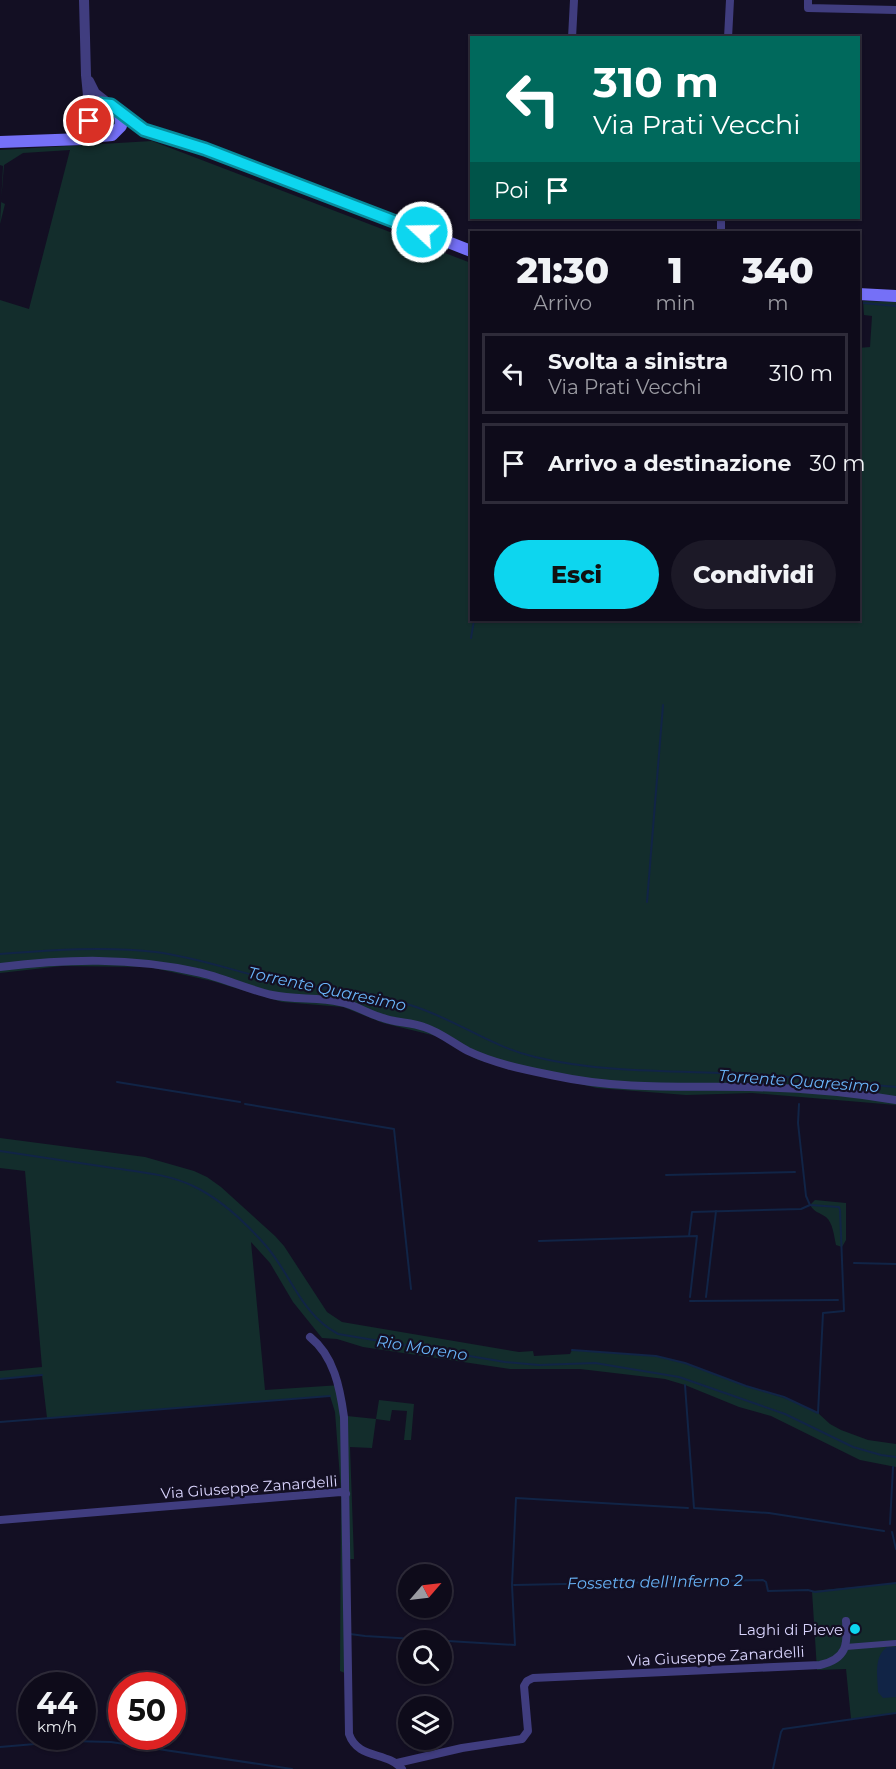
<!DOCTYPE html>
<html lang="it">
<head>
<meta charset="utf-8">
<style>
	:root { --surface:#0e0b1a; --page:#1c1927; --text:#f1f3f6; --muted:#9b9ba2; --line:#2e2b39; --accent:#0dd6ef }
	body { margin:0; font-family:Montserrat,sans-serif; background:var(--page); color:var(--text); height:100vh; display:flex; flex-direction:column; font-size:22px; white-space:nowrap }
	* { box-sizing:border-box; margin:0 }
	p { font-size:20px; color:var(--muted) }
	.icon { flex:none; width:33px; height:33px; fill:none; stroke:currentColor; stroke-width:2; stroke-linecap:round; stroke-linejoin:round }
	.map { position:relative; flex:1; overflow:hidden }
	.drawer { position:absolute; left:470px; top:231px; width:390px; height:390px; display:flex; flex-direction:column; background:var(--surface); border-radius:0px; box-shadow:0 2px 4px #0004,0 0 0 2px var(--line) }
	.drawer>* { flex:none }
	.top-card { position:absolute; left:470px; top:36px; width:390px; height:183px; border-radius:0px; box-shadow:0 2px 4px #0004,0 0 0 2px var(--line); background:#00695c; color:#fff; overflow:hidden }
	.needle { width:39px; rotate:62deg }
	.controls { position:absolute; left:398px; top:1564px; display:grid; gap:12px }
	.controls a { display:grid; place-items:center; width:54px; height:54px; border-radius:50%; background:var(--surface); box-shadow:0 2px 4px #0004,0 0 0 2px var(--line); font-size:30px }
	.speed { position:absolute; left:18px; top:1672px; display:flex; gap:12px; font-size:30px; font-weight:700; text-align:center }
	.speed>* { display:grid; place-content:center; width:78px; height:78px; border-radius:50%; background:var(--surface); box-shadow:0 2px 4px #0004,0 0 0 2px var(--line); line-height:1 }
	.speed small { font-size:15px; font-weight:400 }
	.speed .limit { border:9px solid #d22; background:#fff; color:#111 }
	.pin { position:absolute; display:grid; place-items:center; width:51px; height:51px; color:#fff; margin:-26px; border:3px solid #fff; border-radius:50%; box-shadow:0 2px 6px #0007 }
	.me { position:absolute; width:66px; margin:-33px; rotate:291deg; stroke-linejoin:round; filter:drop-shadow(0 0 4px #0008) }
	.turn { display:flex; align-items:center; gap:21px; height:126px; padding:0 24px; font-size:27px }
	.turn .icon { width:78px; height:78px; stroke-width:2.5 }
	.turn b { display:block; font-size:42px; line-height:51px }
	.then { display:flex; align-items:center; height:57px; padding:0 24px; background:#0003; gap:12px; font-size:22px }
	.eta { display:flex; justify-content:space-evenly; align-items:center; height:102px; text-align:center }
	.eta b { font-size:36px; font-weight:800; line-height:42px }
	.cta { display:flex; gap:12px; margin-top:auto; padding:12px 24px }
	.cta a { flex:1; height:69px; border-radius:36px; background:var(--accent); color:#111; font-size:24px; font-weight:800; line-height:69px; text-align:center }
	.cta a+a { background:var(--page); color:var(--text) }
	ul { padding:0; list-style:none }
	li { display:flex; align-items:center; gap:18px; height:81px; margin:0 12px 9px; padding:0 12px; border:3px solid var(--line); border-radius:0px }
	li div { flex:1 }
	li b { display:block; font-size:22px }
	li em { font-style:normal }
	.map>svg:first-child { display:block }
	.green { fill:#132d2c }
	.water { fill:#112446 }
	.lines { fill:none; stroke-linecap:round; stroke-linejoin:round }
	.stream { stroke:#112446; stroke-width:2 }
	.pedestrian { stroke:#403d7f; stroke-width:6 }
	.minor { stroke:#403d7f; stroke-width:8 }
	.tertiary { stroke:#403d7f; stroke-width:10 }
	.secondary { stroke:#7570f7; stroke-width:12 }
	.route-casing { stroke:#088b9b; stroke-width:15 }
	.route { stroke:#0dd6ef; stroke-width:10 }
	.poi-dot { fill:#0dd6ef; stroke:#130f23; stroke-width:2 }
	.labels { text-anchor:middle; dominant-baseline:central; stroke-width:4.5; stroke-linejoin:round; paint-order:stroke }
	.street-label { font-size:15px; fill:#d9d4fd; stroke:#130f23 }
	.poi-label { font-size:15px; fill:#d9d4fd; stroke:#130f23; text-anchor:end }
	.water-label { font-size:16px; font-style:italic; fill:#68b3f7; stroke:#130f23 }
</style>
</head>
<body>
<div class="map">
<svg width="896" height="1769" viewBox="0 0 896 1769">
	<rect width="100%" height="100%" fill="#130f23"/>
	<g class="green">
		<circle cx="106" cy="120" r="11"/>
		<path d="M 152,141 L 471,263 L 471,620 L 858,620 L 858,348 L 870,347 L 872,316 L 864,315 L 863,301 L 896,302 L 896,1105 L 752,1093 L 686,1095 L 597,1088 L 478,1060 L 436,1036 L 383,1023 L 343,1007 L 282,1002 L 212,981 L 149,967 L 62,966 L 0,973 L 0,300 L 29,309 L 70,150 L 23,153 L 4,165 L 1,202 L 5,204 L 0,224 L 3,166 L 0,165 L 0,150 Z"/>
		<path d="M 0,1138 L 145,1157 L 194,1171 L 207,1177 L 221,1187 L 275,1236 L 284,1246 L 327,1312 L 342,1322 L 519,1352 L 533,1351 L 534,1356 L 570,1354 L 572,1350 L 656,1356 L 685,1363 L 746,1386 L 794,1401 L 818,1413 L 830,1424 L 841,1430 L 868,1440 L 896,1444 L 896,1467 L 860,1460 L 771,1416 L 739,1407 L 685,1385 L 665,1379 L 580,1369 L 510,1369 L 363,1347 L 337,1339 L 322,1338 L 293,1302 L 270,1263 L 251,1242 L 265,1390 L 341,1385 L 347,1416 L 376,1419 L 379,1400 L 414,1404 L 411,1440 L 404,1440 L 407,1411 L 392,1410 L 390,1421 L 376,1419 L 372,1448 L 350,1447 L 354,1559 L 346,1559 L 347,1674 L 340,1671 L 341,1492 L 335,1412 L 330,1396 L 47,1418 L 42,1375 L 0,1379 L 0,1371 L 42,1367 L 25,1171 L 0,1168 Z"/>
		<path d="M 815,1200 L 846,1203 L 846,1240 L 842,1247 L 836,1245 C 834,1236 833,1223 826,1217 C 819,1212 815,1213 810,1205 Z"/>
		<path d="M 896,1583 L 896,1713 L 851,1719 L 846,1669 L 817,1670 L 812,1591 Z"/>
	</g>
	<path class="water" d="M 887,1647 L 896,1647 L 896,1697 L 883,1698 L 878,1692 C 878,1677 873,1657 887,1647 Z"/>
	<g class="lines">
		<g class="stream">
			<path d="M 864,303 L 896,306"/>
			<path d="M 471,638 L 474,620"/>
			<path d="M 647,902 L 663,705"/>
			<path d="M 0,954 C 52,950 104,946 156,952 C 202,958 245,975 290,984 C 314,988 339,988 363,993 C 381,996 399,1001 416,1007 C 458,1021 492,1047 535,1057 C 598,1072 662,1071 726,1073 C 783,1075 840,1082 896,1087"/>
			<path d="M 117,1082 L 240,1102"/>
			<path d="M 245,1104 L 394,1129 L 411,1289"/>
			<path d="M 0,1151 C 38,1157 75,1162 113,1168 C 140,1172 168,1174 193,1186 C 221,1199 247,1224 267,1247 C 292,1277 302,1315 338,1334 L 505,1362 L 539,1365 L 595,1363 L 679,1377 L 785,1414 L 853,1447 L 881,1455 L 896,1457"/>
			<path d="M 666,1175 L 795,1172"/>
			<path d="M 689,1236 L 692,1212 L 801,1209 L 810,1205"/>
			<path d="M 539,1241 L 697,1236 L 690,1297"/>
			<path d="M 854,1263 L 896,1264"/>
			<path d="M 706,1297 L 716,1211"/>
			<path d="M 690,1301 L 838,1300"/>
			<path d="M 572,1350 L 656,1356 L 685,1363 L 746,1386 L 784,1397 L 818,1413 L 823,1313 L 844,1311 L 840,1210 L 839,1207 L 810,1205 L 806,1196 L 798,1123 L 799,1104"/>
			<path d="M 0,1379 L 42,1375"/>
			<path d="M 685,1385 L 694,1508 L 769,1513 L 884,1531"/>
			<path d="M 0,1422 L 330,1396"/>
			<path d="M 890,1524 L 893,1467"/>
			<path d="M 892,1532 L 896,1549"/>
			<path d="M 514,1585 L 763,1580 L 766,1582 L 768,1591 L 808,1590 L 815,1592 L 896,1583"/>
			<path d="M 350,1634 L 365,1636 L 515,1645 L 512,1585 L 516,1498 L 688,1508"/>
			<path d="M 0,1747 L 70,1741 L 111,1742 L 292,1769"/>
			<path d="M 773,1769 L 781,1732 L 783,1729 L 896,1713"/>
		</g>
		<path class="pedestrian" d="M 846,1647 L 896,1643"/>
		<g class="minor">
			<path d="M 808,0 L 808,8 L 896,10"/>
			<path d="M 572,38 L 574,0"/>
			<path d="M 728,38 L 730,0"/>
			<path d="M 721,218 L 721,232"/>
			<path d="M 0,967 C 66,959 132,957 197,972 C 222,977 246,989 272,995 C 294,1000 318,997 340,1002 C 356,1005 368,1014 383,1018 C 396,1023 411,1022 424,1027 C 440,1032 453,1043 468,1051 C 495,1064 527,1070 556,1076 C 620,1090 685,1086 749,1087 C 798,1088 848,1092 896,1100"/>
			<path d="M 310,1337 C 334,1356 340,1388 344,1417 L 349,1734 C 358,1760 387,1751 402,1769"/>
			<path d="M 0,1520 L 341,1492 L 346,1494"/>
			<path d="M 397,1763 L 462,1748 L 522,1739 L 528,1731 L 524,1686 L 527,1681 L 533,1678 L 820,1665 C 847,1659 848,1644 846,1621"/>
		</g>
		<g class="tertiary">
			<path d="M 84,0 L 86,75 L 90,116"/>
			<path d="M 89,81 L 95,93 L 109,104"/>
		</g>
		<g class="secondary">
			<path d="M 120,113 L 121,126 L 112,135 L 101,136 C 79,124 93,96 113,106 C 125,112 133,125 146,130 C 167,139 190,143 211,151 C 298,184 385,217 471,251"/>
			<path d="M 0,142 L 83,139 L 98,135"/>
			<path d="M 858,294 L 896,296"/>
		</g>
	</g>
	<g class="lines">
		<defs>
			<path id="route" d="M 89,121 L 92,111 L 96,107 L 101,104 L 111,105 L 144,130 L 205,149 L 422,232"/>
		</defs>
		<use href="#route" class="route-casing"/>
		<use href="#route" class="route"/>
	</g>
	<circle class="poi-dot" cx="855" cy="1629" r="6"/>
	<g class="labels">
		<g class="street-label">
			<text transform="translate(249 1487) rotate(-4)">Via Giuseppe Zanardelli</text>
			<text transform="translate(716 1656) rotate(-3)">Via Giuseppe Zanardelli</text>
		</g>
		<g class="poi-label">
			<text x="843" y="1629">Laghi di Pieve</text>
		</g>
		<g class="water-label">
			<text transform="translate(327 989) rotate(12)">Torrente Quaresimo</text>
			<text transform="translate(799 1081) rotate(4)">Torrente Quaresimo</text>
			<text transform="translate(422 1348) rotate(9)">Rio Moreno</text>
			<text transform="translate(655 1582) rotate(-1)">Fossetta dell'Inferno 2</text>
		</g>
	</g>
</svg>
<div class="controls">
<a><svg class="needle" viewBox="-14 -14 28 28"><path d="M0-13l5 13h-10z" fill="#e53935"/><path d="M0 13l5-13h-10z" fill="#9b9ba2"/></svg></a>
<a><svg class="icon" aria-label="search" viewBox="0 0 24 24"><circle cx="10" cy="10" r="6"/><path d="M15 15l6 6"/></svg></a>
<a><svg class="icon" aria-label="layers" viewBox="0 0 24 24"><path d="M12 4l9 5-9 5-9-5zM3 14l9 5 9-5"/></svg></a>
</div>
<div class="speed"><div>44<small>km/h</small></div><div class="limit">50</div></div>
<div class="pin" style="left:89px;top:121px;background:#d93025"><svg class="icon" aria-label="arrive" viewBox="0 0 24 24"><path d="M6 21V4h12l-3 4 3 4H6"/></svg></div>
<svg class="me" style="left:422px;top:232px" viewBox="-20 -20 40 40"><circle r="17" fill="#0dd6ef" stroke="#fff" stroke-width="3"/><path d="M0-11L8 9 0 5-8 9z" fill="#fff"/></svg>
<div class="top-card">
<div class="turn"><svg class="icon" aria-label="left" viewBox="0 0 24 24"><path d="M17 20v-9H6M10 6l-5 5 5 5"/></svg><div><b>310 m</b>Via Prati Vecchi</div></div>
<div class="then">Poi<svg class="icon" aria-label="arrive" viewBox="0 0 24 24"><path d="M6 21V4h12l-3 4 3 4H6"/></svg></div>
</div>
<section class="drawer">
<div class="eta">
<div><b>21:30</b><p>Arrivo</p></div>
<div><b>1</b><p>min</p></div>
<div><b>340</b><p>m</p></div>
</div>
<ul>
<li><svg class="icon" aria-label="left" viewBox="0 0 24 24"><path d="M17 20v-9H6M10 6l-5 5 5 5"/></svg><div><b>Svolta a sinistra</b><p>Via Prati Vecchi</p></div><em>310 m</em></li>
<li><svg class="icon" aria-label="arrive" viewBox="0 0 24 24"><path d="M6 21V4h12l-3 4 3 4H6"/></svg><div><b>Arrivo a destinazione</b></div><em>30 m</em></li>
</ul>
<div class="cta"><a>Esci</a><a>Condividi</a></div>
</section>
</div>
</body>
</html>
